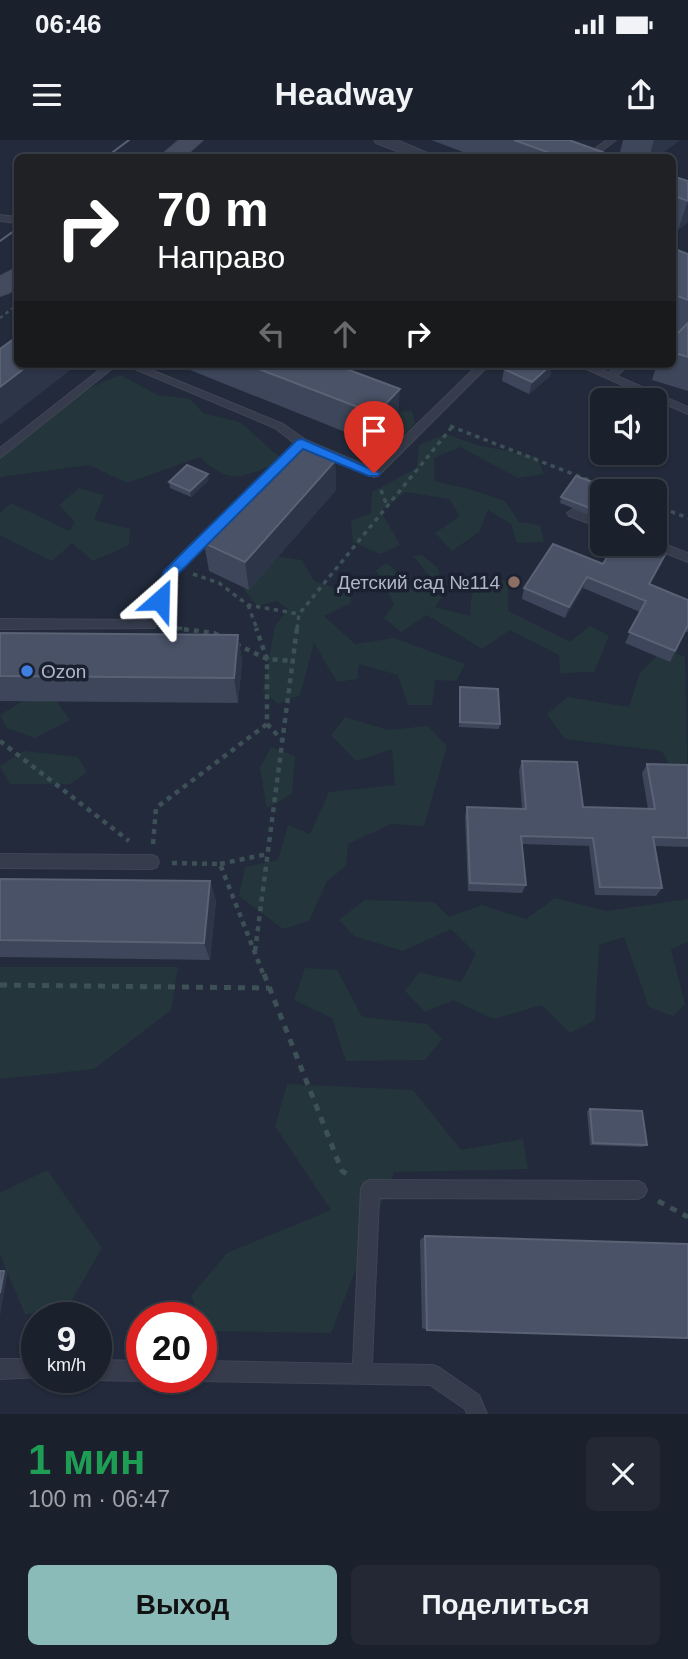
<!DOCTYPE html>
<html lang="ru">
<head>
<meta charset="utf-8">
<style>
	:root { --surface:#1a202c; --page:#232834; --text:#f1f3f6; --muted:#9fa3a9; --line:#383e48; --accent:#8bbbb9 }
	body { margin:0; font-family:Arial,sans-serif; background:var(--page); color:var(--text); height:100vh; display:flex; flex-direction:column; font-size:26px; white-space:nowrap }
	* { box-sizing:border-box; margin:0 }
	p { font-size:23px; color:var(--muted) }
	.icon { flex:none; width:38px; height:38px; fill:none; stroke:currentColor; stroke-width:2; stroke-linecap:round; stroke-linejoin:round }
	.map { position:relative; height:1274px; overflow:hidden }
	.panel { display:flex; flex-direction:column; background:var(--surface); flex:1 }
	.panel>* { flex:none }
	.top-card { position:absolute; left:14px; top:14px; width:662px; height:214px; border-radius:10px; box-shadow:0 2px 5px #0004,0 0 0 2px var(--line); background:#202124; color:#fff; overflow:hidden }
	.controls { position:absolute; left:590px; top:248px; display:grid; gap:14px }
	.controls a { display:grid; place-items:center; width:77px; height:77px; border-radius:10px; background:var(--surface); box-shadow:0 2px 5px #0004,0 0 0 2px var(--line); font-size:35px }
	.speed { position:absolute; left:21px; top:1162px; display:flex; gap:14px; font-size:35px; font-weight:700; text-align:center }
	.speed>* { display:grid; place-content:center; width:91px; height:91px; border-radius:50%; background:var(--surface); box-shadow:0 2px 5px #0004,0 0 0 2px var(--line); line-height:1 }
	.speed small { font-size:18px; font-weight:400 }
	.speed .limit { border:10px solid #d22; background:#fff; color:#111 }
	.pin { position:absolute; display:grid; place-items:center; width:60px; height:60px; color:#fff; margin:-72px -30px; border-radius:50% 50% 50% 0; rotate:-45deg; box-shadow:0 0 7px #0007 }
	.pin .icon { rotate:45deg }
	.me { position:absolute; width:77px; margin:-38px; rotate:25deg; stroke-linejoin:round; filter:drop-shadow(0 0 5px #0008) }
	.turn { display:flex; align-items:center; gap:24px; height:147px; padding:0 28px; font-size:32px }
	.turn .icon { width:91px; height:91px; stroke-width:2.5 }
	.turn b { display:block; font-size:49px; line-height:60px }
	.lanes { display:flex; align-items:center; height:66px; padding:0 28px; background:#0003; justify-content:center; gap:35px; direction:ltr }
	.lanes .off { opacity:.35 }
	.round { display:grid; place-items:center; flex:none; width:74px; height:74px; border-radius:10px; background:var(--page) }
	.summary { display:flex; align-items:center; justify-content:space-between; height:119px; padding:0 28px }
	h1 { font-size:42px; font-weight:600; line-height:52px; color:#1e9e55 }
	.action { display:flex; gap:14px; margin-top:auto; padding:14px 28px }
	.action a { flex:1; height:80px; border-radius:10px; background:var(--accent); color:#111; font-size:28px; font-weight:600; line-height:80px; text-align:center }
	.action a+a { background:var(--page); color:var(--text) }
	.status { display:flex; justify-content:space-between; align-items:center; height:49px; padding:0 35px; background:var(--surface); direction:ltr }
	.status svg { height:19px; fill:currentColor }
	header { display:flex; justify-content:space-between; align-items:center; height:91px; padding:0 28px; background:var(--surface); font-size:32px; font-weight:600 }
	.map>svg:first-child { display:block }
	.green { fill:#24363c }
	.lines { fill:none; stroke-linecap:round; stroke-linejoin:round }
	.lane-casing { stroke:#3f4554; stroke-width:2 }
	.street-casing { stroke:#3f4554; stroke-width:2 }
	.secondary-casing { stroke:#3f4554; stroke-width:2 }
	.path-far3 { stroke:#3d5055; stroke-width:2.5; stroke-dasharray:3.5 3.5; stroke-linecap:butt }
	.path-far2 { stroke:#3d5055; stroke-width:3.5; stroke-dasharray:4.5 4.5; stroke-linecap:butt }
	.path-far1 { stroke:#3d5055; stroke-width:4.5; stroke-dasharray:5 5; stroke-linecap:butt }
	.path { stroke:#3d5055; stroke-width:5; stroke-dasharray:7 7; stroke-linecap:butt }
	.lane { fill:#363c4c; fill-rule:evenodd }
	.street { fill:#363c4c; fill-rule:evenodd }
	.secondary { fill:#444b5f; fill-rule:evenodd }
	.tram { stroke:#586073; stroke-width:2 }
	.wall { fill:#3d465a }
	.shaded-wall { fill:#2d3549 }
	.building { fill:#495266; stroke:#5a6275; stroke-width:2 }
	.route { fill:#1a73e8; stroke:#114b97; stroke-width:2 }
	.education-dot { fill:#8d6e63; stroke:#1b2130; stroke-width:2.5 }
	.shop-dot { fill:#3f7fe0; stroke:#1b2130; stroke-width:2.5 }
	.labels { text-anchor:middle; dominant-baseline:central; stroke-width:7; stroke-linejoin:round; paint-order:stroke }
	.poi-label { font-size:19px; fill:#b2b7c7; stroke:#1b2130; text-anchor:end }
</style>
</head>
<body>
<div class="status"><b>06:46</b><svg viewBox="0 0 49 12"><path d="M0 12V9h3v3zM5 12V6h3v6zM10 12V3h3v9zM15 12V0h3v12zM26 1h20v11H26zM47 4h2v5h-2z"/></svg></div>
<header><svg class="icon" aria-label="menu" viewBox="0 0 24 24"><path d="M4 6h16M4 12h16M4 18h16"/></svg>Headway<svg class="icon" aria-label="share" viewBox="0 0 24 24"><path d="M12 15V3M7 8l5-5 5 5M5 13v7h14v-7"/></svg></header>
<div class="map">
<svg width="688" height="1274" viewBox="0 0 688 1274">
	<rect width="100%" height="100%" fill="#222a3b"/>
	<g class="green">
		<path d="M 120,235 L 158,255 L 190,259 L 203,273 L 240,282 L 284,321 C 246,334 232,349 200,317 L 127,343 L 89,325 L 0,337 L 0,315 L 73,255 Z"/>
		<path d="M 412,271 L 415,283 L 389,311 L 373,310 L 372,300 L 397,272 Z"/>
		<path d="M 446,294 L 477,305 L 537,317 L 544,334 L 518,338 L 460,307 L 434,318 L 434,341 L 469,349 L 505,361 L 519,382 L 540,385 L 544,402 L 517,403 L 511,384 L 488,370 L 479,392 L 452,411 L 435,393 L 460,376 L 449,359 L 405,352 L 381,371 L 400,405 L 380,414 L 353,402 L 351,381 L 371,373 L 372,352 L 417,328 L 419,305 Z"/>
		<path d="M 79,348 L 104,355 L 94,380 L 130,389 L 129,405 L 93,421 L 72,403 L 52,421 L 0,395 L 0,373 L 11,363 L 69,391 L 75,382 L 59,365 Z"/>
		<path d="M 422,415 L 437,427 L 445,452 L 435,467 L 470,476 L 472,454 L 488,436 L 508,442 L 508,471 L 570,502 L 590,486 L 609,496 L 594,532 L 560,533 L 559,515 L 510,490 L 482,509 L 427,475 L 401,492 L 384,478 L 394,464 L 376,430 L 387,423 L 409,444 L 433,440 L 413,416 Z"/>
		<path d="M 274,416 L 302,420 L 314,441 L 350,453 L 351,463 L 324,476 L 355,504 L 394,498 L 465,524 L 456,541 L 435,540 L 432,565 L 408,565 L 398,535 L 359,524 L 357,539 L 337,542 L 314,503 L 300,555 L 278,564 L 263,551 L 275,486 L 288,469 L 277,461 L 257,466 L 244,450 Z"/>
		<path d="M 664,508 L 685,517 L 688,658 L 662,611 L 565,599 L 547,574 L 568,557 L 629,567 L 640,533 Z"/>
		<path d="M 23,561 L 56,561 L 70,580 L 35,598 L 7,588 L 0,575 Z"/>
		<path d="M 345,577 L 388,590 L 428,586 L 447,606 L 424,686 L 391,684 L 348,704 L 346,726 L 327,741 L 309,781 L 283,789 L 239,756 L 245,727 L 278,720 L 288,685 L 310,694 L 329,652 L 395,645 L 392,609 L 356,621 L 331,595 Z"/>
		<path d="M 271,607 L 295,616 L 292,654 L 267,668 L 260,628 Z"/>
		<path d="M 24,611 L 78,617 L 87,632 L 70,644 L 10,644 L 0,626 Z"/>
		<path d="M 555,758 L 607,771 L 688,759 L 688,802 L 671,809 L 685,864 L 673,876 L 649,867 L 624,797 L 599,805 L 595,880 L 570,893 L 542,865 L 494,879 L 453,860 L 425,872 L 405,851 L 419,832 L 461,842 L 476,814 L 451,789 L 403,811 L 354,796 L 339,780 L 365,760 L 434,762 L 449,777 L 482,765 L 526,779 Z"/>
		<path d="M 0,827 L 178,827 L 171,870 L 94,929 L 0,939 Z"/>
		<path d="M 305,828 L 337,830 L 362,877 L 427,884 L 442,899 L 425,920 L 346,921 L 332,878 L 294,860 Z"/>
		<path d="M 287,944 L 413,950 L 461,1010 L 523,999 L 528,1029 L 394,1032 L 331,1193 L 206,1191 L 191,1156 L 227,1113 L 331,1070 L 275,986 Z"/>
		<path d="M 47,1030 L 102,1108 L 66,1170 L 25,1174 L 0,1115 L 0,1053 Z"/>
	</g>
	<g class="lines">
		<defs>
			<g id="lane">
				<path d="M 607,0 L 616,0 L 592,18 L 582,18 Z"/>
				<path d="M 0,75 L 18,77 L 18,83 L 0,81 Z"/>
				<path d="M 107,224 L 118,224 L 0,318 L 0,308 Z"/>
				<path d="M 123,224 L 137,224 L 283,284 L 306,300 L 372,328 L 479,224 L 490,224 L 378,336 L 374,337 L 298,306 L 275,288 Z"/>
				<path d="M 575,224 L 589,224 L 609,233 L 618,224 L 629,224 L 617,236 L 688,267 L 688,274 Z"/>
				<path d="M 263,337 L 269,341 L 267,344 L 173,436 L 155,488 L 0,489 L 0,479 L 146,480 L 164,431 L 259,338 Z"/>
				<path d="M 573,369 L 602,380 L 602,388 L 569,376 L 567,373 Z"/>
				<path d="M 654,400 L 688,413 L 688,422 L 650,407 L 648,404 L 654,404 Z"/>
				<path d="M 0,714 L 152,715 L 157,717 L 159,722 L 157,727 L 152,729 L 0,728 Z"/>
				<path d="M 370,1040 L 638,1041 L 644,1044 L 647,1050 L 644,1056 L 638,1059 L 379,1058 L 372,1224 L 433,1225 L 440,1228 L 479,1255 L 487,1274 L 467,1274 L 465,1269 L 430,1245 L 201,1241 L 194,1238 L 201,1237 L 201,1221 L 353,1224 L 361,1049 L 364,1043 Z"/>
				<path d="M 0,1219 L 37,1219 L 37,1237 L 41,1237 L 0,1239 Z"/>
				<path d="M 96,1220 L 142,1221 L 142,1237 L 149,1237 L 142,1241 L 96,1240 L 90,1237 L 96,1237 Z"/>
			</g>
			<path id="street" d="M 374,0 L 397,0 L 439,18 L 415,18 L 376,3 Z"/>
			<g id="secondary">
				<path d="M 179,0 L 203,0 L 183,18 L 158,18 Z"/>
				<path d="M 18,127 L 18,147 L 9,153 L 0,156 L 0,136 Z"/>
			</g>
		</defs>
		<use href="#lane" class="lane-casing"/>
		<use href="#street" class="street-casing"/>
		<use href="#secondary" class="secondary-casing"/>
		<path class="path-far3" d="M 0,178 L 13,168"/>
		<g class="path-far2">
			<path d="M 450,286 L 619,352"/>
			<path d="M 381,350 L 387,366"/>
			<path d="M 654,365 L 688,378"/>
			<path d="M 193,434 L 219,443 L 248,465 L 299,474"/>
			<path d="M 248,465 L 257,489"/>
			<path d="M 169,487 L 187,489"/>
			<path d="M 297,489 L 299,474 L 452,287"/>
		</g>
		<g class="path-far1">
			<path d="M 174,488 L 214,493 L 222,497"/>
			<path d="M 236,504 L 267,519 L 293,521"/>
			<path d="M 267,584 L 283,601"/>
			<path d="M 0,601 L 129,701"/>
			<path d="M 153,704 L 156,668 L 267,584 L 267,519 L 256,488"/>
			<path d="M 172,723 L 220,724 L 264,836"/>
			<path d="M 220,724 L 267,714"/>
			<path d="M 255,811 L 297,488"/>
		</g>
		<g class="path">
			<path d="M 264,834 L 342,1031 L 352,1037"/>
			<path d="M 0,845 L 269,848"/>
			<path d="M 658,1061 L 688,1077"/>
		</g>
		<use href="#lane" class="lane"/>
		<use href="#street" class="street"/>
		<use href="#secondary" class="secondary"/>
		<g class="tram">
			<path d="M 105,18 L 129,0"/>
			<path d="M 0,101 L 18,88"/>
		</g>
	</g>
	<g class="wall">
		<path d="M 431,0 L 569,0 L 619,18 L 479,18 Z"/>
		<path d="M 623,0 L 680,0 L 655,18 L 635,18 L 620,12 Z"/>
		<path d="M 672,36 L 688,41 L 688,82 L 678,90 L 672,88 Z"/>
		<path d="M 672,108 L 688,114 L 688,251 L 652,240 L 657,224 L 672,224 L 672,199 L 679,192 L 672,189 Z"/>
		<path d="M 175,224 L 333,224 L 398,279 L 375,304 Z"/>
		<path d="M 552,224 L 550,236 L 529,254 L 502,241 L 504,229 Z"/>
		<path d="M 335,321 L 336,350 L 249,450 L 209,431 L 204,403 Z"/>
		<path d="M 209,340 L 191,357 L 170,348 L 169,342 Z"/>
		<path d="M 609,348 L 608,352 L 602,352 L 593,376 L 560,363 L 561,357 Z"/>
		<path d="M 666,413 L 650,444 L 688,460 L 688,492 L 685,491 L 670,522 L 625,503 L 640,472 L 583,448 L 565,478 L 522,459 L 524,448 L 603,424 Z"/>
		<path d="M 0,493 L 238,495 L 242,521 L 238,563 L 0,561 Z"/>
		<path d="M 460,547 L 500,584 L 499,589 L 459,587 L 459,552 Z"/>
		<path d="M 522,621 L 583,667 L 648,669 L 642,633 L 647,624 L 688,625 L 688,707 L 655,706 L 662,748 L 656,756 L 595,755 L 589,706 L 522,704 L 526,745 L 522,753 L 468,751 L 465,676 L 467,667 L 522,669 L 519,630 Z"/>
		<path d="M 0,739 L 210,741 L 216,761 L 210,820 L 0,817 Z"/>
		<path d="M 590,969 L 647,1005 L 643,1007 L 590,1005 L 587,971 Z"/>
		<path d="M 425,1096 L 427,1190 L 422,1188 L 420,1100 Z"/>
	</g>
	<g class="shaded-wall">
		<path d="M 654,0 L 680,0 L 655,18 L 649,18 Z"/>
		<path d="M 688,61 L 688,82 L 678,90 Z"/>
		<path d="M 30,224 L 78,224 L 0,285 L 0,247 Z"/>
		<path d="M 552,224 L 550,236 L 529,254 L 532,242 Z"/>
		<path d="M 400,249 L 398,279 L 375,304 L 376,274 Z"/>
		<path d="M 335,321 L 336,350 L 249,450 L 245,422 Z"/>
		<path d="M 208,334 L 209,340 L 191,357 L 190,351 Z"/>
		<path d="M 602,359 L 602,362 L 593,376 L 595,370 Z"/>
		<path d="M 666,413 L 661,424 L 644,455 L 649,444 Z"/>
		<path d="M 587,437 L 583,448 L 565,478 L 569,467 Z"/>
		<path d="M 238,495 L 242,521 L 238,563 L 234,538 Z"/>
		<path d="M 210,741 L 216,761 L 210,820 L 204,803 Z"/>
		<path d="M 4,1131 L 8,1131 L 0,1176 L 0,1153 Z"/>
	</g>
	<g class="building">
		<path d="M 514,0 L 569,0 L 619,18 L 564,18 Z"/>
		<path d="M 672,36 L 688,41 L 688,61 L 672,55 Z"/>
		<path d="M 672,108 L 688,114 L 688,160 L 672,154 Z"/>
		<path d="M 688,183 L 688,217 L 672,212 L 672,199 Z"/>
		<path d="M 18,196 L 18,224 L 30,224 L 0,247 L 0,209 Z"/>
		<path d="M 246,224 L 333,224 L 400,249 L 376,274 Z"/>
		<path d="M 510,224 L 552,224 L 532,242 L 504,229 Z"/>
		<path d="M 296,306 L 335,321 L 245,422 L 204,403 Z"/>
		<path d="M 187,325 L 208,334 L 190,351 L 169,342 Z"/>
		<path d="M 576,336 L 609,348 L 607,352 L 602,352 L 602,359 L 595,370 L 561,357 Z"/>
		<path d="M 553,404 L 603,424 L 615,404 L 643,404 L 666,413 L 649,444 L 688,460 L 688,485 L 675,511 L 629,492 L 646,461 L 587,437 L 569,467 L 524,448 Z"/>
		<path d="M 0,493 L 238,495 L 234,538 L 0,536 Z"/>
		<path d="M 460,547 L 498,549 L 500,584 L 460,582 Z"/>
		<path d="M 522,621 L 577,622 L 583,667 L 655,669 L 647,624 L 688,625 L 688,698 L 653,697 L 662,748 L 600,747 L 593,698 L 521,696 L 526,745 L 470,743 L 467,667 L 526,669 Z"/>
		<path d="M 0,739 L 210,741 L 204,803 L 0,800 Z"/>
		<path d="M 590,969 L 642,971 L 647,1005 L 593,1003 Z"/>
		<path d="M 425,1096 L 688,1104 L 688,1198 L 427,1190 Z"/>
		<path d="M 0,1131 L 4,1131 L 0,1153 Z"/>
	</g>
	<path class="route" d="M 302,299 L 380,333 L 378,336 L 369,336 L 303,309 L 175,437 L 165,464 L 155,464 L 153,460 L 164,431 L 297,300 Z"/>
	<circle class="education-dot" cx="514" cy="442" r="7"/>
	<circle class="shop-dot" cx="27" cy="531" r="7"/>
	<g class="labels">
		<g class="poi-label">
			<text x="500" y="442">Детский сад №114</text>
			<text x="41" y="531" text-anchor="start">Ozon</text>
		</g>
	</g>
</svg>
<div class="controls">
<a><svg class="icon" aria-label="sound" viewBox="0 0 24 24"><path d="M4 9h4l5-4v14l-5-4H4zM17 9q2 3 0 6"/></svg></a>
<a><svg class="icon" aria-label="search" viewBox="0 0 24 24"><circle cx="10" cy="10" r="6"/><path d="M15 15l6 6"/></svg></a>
</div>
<div class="speed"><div>9<small>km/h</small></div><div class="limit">20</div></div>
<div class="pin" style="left:374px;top:333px;background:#d93025"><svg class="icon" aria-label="arrive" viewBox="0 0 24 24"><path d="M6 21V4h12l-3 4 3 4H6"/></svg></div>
<svg class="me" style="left:160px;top:460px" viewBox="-20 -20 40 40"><path d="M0-17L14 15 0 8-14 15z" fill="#1a73e8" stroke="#fff" stroke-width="4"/></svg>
<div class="top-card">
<div class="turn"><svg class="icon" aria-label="right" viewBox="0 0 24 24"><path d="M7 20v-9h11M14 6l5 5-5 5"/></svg><div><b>70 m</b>Направо</div></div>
<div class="lanes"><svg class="icon off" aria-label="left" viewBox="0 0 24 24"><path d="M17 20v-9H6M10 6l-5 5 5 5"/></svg><svg class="icon off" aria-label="ahead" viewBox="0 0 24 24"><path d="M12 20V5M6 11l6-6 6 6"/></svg><svg class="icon" aria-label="right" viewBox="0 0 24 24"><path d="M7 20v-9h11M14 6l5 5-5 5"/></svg></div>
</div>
</div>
<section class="panel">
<div class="summary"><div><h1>1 мин</h1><p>100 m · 06:47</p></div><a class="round"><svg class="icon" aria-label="close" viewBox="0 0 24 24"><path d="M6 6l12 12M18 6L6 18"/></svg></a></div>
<div class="action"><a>Выход</a><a>Поделиться</a></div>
</section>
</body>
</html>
